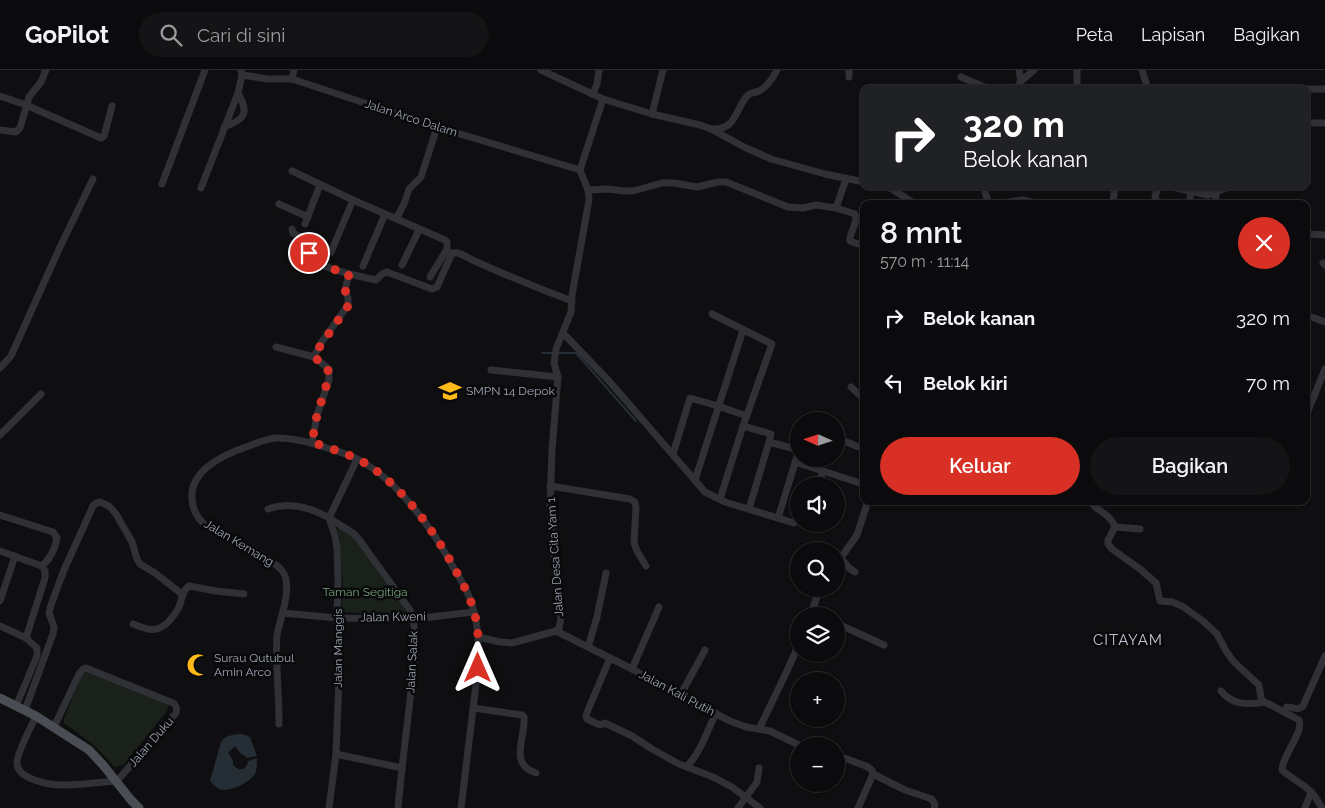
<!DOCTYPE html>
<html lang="id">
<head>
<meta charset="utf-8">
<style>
	:root { --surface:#0b0b0d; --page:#141416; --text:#f1f3f6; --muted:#9a9b9d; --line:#2b2b2e; --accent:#d93025 }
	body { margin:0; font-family:Raleway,sans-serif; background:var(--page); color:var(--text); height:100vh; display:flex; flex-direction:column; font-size:19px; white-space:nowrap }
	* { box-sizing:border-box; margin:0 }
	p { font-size:16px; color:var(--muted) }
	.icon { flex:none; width:28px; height:28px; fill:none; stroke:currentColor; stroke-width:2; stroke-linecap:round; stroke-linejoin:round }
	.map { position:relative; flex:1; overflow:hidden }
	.panel { position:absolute; left:860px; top:130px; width:450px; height:305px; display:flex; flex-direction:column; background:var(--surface); border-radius:10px; box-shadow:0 1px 4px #0004,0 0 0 1px var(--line) }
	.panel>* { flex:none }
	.hud { position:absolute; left:860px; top:15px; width:450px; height:105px; border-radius:10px; box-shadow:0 1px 4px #0004,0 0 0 1px var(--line); background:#202124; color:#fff; overflow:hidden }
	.needle { width:32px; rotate:273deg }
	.controls { position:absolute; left:790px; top:342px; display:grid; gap:10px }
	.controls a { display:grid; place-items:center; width:55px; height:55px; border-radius:50%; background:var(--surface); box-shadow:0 1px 4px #0004,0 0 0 1px var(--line); font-size:25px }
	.pin { position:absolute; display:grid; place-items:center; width:42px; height:42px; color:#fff; margin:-21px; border:2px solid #fff; border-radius:50%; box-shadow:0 1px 5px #0007 }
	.me { position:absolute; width:55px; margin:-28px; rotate:0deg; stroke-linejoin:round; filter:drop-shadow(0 0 4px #0008) }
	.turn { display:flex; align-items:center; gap:18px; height:105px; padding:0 20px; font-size:22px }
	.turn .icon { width:65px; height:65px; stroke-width:2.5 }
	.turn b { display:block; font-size:35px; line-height:42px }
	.round { display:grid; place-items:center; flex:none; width:52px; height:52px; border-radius:26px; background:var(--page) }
	.head { display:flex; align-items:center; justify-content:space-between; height:85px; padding:0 20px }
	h1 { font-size:30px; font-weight:600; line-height:38px }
	.action { display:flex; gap:10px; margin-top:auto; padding:10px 20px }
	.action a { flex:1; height:58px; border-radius:30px; background:var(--accent); color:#fff; font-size:20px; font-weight:600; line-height:58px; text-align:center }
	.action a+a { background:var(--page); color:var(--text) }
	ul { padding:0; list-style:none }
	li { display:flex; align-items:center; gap:15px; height:65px; padding:0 20px }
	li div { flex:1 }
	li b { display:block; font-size:19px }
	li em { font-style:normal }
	header { display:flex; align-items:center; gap:30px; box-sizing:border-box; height:70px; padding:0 25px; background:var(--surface); border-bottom:1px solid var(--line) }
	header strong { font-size:24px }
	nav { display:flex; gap:28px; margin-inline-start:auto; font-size:18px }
	.search { width:350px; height:45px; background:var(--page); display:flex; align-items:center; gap:12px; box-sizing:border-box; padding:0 18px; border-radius:28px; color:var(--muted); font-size:19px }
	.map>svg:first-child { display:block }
	.green { fill:#19211a }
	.water { fill:#252d35 }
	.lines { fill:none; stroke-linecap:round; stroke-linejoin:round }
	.stream { stroke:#252d35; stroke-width:2 }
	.minor { stroke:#303136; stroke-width:7 }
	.major { stroke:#4b4d55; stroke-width:9 }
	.route { stroke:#d93025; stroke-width:9; stroke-dasharray:0 16.2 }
	.labels { text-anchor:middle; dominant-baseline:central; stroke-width:5; stroke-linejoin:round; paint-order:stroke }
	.street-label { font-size:12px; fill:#9ea4b3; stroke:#0a0a0c }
	.poi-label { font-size:12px; fill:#9ea4b3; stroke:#0a0a0c; text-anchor:start }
	.park-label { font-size:12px; fill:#73a177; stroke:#0a0a0c }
	.quarter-label { font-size:15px; letter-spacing:1px; fill:#c0c3cf; stroke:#0a0a0c }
</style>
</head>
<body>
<header>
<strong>GoPilot</strong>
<div class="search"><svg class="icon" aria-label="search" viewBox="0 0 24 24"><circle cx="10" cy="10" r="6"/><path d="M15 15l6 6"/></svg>Cari di sini</div>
<nav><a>Peta</a><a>Lapisan</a><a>Bagikan</a></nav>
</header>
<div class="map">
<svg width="1325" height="738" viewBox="0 0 1325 738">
	<rect width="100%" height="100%" fill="#0f0f11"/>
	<g class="green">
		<path d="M 338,457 L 355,465 L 383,509 L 402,534 L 408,545 L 403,546 L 341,542 L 343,513 L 339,466 L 337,459 Z"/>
		<path d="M 83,600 L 169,634 L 167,641 L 124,694 L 115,697 L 94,675 L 64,653 L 64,649 Z"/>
	</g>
	<path class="water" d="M 242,664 L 250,667 L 257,686 L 247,688 L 245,686 L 241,684 L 235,676 L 228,683 L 233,690 L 233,695 L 238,699 C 244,700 247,697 248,691 L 257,688 C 257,694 257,700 255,704 C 249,713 229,723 219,719 C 215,717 213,714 210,711 L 221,672 C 226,664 234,665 242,664 Z"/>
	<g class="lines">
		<path class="stream" d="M 542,283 L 576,283 L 636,351"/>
		<g class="minor">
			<path d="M 541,0 L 603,29 L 652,44 L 700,55 L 711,59 L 746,78 L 771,89 L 825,104 L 864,112"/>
			<path d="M 849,0 L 849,7"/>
			<path d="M 1019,0 L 1021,11"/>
			<path d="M 1142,0 L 1148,19"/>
			<path d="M 242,5 L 268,9 L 292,9 L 437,57 L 580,100"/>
			<path d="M 961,7 L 989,19"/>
			<path d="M 292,9 L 294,0"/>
			<path d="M 1016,19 L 1021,11 L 1034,0"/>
			<path d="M 1077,19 L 1077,0"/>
			<path d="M 1306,19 L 1325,19"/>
			<path d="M 593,24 L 597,14 L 599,0"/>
			<path d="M 0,26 L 26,35 L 101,68 L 104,66 L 112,36"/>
			<path d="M 652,44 L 663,0"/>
			<path d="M 1306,53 L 1325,53"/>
			<path d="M 224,57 C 244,50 250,44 238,23"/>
			<path d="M 713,59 C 737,60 735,38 748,25 C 751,22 755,23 759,21 C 767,17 773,8 777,0"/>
			<path d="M 0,60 L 16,62 L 20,58 L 29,27 L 41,12 L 46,0"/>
			<path d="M 292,101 L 353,130 L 445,170 L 447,172 L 447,179 L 430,207"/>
			<path d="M 162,114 L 205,0"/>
			<path d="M 884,116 L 892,119 L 915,134"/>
			<path d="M 983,116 L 989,134"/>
			<path d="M 1158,116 L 1155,127 L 1156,131 L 1166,134"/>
			<path d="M 1167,116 L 1208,125 L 1232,116"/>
			<path d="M 1214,116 L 1216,127 L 1215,134"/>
			<path d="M 201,118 L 238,23 L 242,5 L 241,0"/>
			<path d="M 588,120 L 608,119 L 624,121 L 633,121 L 662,113 L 674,113 L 697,117 L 718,112 L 726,112 L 788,137 L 803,138 L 816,135 L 836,138 L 855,144 C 859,153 849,162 850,171 L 864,176"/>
			<path d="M 1113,132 L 1115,116"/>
			<path d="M 279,134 L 308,147"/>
			<path d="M 998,134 L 1022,130 L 1041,134"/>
			<path d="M 1189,134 L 1191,122"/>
			<path d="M 836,138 L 846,109"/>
			<path d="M 396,149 L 404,134 L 409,119 L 421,107 L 437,57"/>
			<path d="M 305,154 L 320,115"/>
			<path d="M 292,159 L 293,163 L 313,174 L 309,185 C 317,196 337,200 349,204 L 345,220 L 348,228 L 348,235 L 321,273 L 314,287 L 329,299 L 329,310 L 317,345 L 312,373"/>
			<path d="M 1306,164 L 1325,165"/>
			<path d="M 331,182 L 353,130"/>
			<path d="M 1323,193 L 1325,195"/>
			<path d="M 402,195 L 419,160"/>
			<path d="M 363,196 L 385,144"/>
			<path d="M 349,204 L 376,210 L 382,204 L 387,202 L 432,219 L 437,217 L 452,183 C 460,181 469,189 477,192 C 508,206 540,219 572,231"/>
			<path d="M 712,244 L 772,274 L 743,356"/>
			<path d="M 1306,245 L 1325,252"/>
			<path d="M 563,263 L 609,311 L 705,422 L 725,432 L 794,453"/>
			<path d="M 276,277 L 314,287"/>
			<path d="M 0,298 L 11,286 L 60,177 L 93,109"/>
			<path d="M 491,300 L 558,307"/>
			<path d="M 851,317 L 864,329"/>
			<path d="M 1306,346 L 1325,299"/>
			<path d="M 0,365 L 41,324"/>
			<path d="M 836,368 L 864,379"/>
			<path d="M 673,384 L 690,328 L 718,336 L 747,346"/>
			<path d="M 357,389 L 329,448 L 353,463 L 358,468 L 410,540 C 421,568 412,609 409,639 C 405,672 401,705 398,738"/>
			<path d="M 795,392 L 863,414"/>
			<path d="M 695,410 L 743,260"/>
			<path d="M 818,415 L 823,401"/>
			<path d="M 550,416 L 630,429 L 635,432 L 636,438 L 634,473 L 637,481 L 646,496"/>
			<path d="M 720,429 L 743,356 L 771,364 L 769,372"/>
			<path d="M 1090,431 C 1097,442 1111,444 1115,457 L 1108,470 L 1108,474 L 1112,479 L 1140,499 L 1156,513 L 1160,531 L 1172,532 L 1182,536 L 1203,551 L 1217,564 L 1226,581 L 1234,592 L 1259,615 L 1261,628 L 1264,632 L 1271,635 L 1299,650 C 1304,663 1283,683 1282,700 C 1292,709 1304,714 1313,724 C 1317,728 1318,733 1322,738"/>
			<path d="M 268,439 C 290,431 310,437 329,448 L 335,466 L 337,478 L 338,509 L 337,548 L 339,609 L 336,684 L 329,738"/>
			<path d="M 749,439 L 769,372 L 799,380 L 778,448"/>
			<path d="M 0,445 L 53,462 L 57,468 C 55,479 50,489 42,496 L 0,481"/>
			<path d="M 1115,457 L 1140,459"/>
			<path d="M 841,488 L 849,498 L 855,502"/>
			<path d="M 836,495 L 857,465 L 868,431"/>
			<path d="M 0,531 L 15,486"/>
			<path d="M 812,541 L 823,546"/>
			<path d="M 283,543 L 337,548 L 413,549 L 474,542"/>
			<path d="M 810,546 L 820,519"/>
			<path d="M 836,553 L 884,575"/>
			<path d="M 133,554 C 148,560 158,564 170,550 C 173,546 177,542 179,537 C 182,530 182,520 189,516 L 216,521 L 244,524"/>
			<path d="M 0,556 L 26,568 L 37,578 L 37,586 L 16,636"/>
			<path d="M 556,561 L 559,558 L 561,548 L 553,478 L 550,436 L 552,380 L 558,307 L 554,293 L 556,279 L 571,242 L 572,225 L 589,130 L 588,120 L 580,100 L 603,29"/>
			<path d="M 556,561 L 632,599 L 680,626 L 730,651 L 746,657 L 770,661 L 801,676"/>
			<path d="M 478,567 L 500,572 L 512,573 L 556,561"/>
			<path d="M 26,568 L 45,508 L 45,501 L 42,496"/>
			<path d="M 588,577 L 597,547 L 606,503"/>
			<path d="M 610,588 L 588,640 L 586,646 L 587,649 L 600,655 L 605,653 L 632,666 L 652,679 L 679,694 L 713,707 L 732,717 L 760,738"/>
			<path d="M 632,599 L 659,537"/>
			<path d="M 1221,621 C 1232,635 1248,635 1264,632"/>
			<path d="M 680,626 L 705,580"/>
			<path d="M 473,638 L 522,645 L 524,647 C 526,667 508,694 536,703"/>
			<path d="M 25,640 L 53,564 L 54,557 L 49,543 L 51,535 L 64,500 L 93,436 L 96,433 L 100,432 L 109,436 L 116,444 L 132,472 L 137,489 L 140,494 L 155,503 L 183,525"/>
			<path d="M 1284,641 L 1287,637 C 1294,637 1297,641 1303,636 L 1325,586"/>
			<path d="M 36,646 C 32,655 16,685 17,693 C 17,709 49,715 62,715 C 80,715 98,712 117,711 L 176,643 C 177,639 177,636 173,633 L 86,598 L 83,599 L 79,604 L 54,657"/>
			<path d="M 279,654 C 279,636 278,618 277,600 C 277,588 276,577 277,565 C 280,548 293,518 283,502 C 272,486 225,468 207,457 C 198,449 192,440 192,428 C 190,399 225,384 249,376 C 259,372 268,368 278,368 C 295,368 312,373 327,378 C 337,381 349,384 359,390 C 397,410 433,459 453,497 C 461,510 469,523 473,538 C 479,557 479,578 478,598 L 461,738"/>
			<path d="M 759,659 L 787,601 L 799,574"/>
			<path d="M 336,684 L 402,698"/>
			<path d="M 836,685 L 866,696 C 870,698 873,700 873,704 L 858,738"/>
			<path d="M 687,696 C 700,684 708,659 716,643"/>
			<path d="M 873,704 L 905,720 L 932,729 L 935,735 L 934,738"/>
			<path d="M 738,738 L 757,712 L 759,698"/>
			<path d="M 1305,738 L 1311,722"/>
		</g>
		<path class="major" d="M 0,628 L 36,646 L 89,680 L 103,695 L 131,730 L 139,738"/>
	</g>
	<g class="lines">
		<path class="route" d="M 309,183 L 309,185 C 317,196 337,200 349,204 L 345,220 L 348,228 L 348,236 L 314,285 L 314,287 L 328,298 L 328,310 L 317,345 L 312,372 C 331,379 351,384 368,395 C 405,419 437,465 457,503 C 463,514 469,525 473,538 C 479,557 479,578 478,598"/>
	</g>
	<defs>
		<symbol id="school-bare" viewBox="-9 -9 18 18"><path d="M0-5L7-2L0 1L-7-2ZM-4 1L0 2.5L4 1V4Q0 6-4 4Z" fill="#ffb919" stroke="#0a0a0c" stroke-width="2.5" paint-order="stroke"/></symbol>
		<symbol id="mosque-bare" viewBox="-9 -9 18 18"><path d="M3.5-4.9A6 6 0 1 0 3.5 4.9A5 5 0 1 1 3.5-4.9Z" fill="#ffb919" stroke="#0a0a0c" stroke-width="2.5" paint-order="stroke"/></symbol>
	</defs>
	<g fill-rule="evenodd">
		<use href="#school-bare" x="434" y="305" width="32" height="32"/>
		<use href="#mosque-bare" x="182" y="579" width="32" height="32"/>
	</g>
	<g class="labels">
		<g class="street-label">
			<text transform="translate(411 48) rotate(18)">Jalan Arco Dalam</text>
			<text transform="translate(239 473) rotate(31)">Jalan Kemang</text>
			<text transform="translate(555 487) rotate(-94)">Jalan Desa Cita Yam 1</text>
			<text transform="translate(393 547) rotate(-1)">Jalan Kweni</text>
			<text transform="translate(338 578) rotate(-90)">Jalan Manggis</text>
			<text transform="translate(412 592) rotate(-87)">Jalan Salak</text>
			<text transform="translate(677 623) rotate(28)">Jalan Kali Putih</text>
			<text transform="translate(151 672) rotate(-49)">Jalan Duku</text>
		</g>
		<g class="poi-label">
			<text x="466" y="321">SMPN 14 Depok</text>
			<text x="214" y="588">Surau Qutubul<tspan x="214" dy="14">Amin Arco</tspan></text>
		</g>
		<g class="park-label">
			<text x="365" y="522">Taman Segitiga</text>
		</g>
		<g class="quarter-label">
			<text x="1128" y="570">CITAYAM</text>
		</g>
	</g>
</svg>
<div class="controls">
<a><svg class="needle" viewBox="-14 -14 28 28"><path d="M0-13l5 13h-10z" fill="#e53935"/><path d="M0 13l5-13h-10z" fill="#9a9b9d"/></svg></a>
<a><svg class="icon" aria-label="sound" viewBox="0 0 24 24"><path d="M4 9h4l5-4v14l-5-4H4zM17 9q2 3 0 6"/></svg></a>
<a><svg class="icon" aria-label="search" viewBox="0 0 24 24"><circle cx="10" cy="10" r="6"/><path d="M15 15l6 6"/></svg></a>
<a><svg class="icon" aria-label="layers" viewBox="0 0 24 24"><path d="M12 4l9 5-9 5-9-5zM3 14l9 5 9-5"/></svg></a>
<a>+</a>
<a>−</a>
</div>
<div class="pin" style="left:309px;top:183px;background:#d93025"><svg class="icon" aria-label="arrive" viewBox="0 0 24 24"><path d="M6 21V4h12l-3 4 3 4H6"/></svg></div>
<svg class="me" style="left:478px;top:598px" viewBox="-20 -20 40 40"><path d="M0-17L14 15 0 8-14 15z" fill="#d93025" stroke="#fff" stroke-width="4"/></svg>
<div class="hud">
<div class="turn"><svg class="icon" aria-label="right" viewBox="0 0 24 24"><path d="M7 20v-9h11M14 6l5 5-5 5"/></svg><div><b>320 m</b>Belok kanan</div></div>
</div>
<section class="panel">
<div class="head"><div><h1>8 mnt</h1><p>570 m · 11:14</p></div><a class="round" style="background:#d93025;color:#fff"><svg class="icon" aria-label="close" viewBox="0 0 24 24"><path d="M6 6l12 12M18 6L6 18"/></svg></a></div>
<ul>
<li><svg class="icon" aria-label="right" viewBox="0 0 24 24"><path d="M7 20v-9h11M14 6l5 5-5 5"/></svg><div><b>Belok kanan</b></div><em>320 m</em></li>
<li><svg class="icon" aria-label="left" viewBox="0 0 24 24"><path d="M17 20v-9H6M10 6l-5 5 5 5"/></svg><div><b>Belok kiri</b></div><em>70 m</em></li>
</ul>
<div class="action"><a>Keluar</a><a>Bagikan</a></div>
</section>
</div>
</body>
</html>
